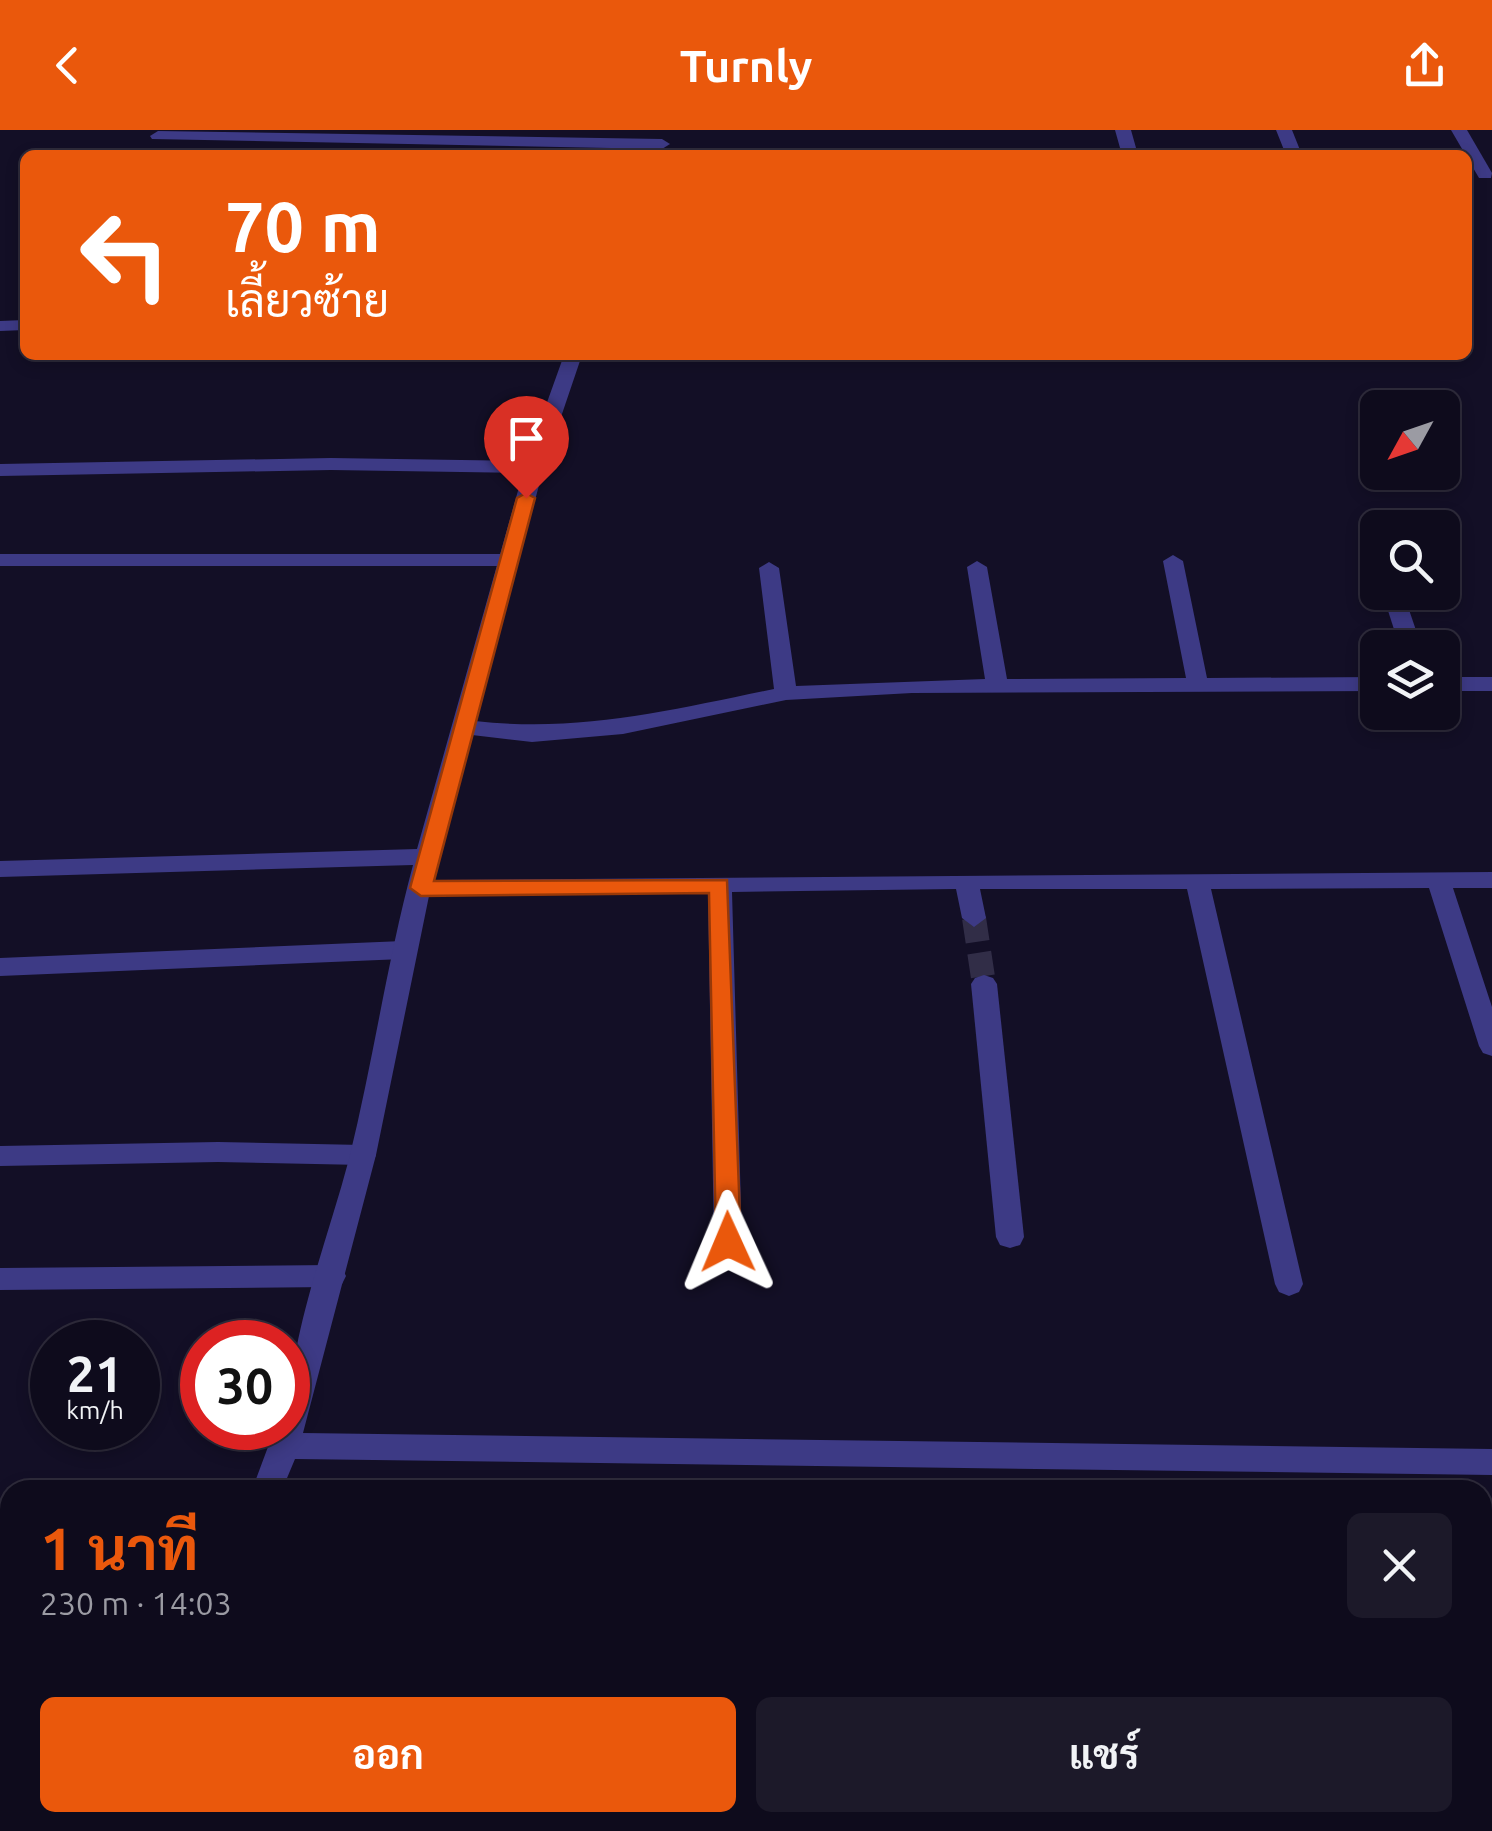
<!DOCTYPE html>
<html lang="th">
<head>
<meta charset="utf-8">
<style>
	:root { --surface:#0e0b1c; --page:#1c1929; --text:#f1f3f6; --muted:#9b9ba3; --line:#2e2b3b; --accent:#ea580c }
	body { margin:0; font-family:Ubuntu,Sarabun,sans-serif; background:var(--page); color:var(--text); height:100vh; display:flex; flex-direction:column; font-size:38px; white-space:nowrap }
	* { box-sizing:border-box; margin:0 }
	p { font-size:32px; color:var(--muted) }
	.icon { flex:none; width:55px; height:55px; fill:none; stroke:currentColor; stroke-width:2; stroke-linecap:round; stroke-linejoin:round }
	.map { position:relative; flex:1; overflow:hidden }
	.drawer { position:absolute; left:0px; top:1350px; width:1492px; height:352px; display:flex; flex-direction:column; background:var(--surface); border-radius:30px 30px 0 0; box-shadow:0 5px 15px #0003,0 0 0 2px var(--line) }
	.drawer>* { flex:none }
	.banner { position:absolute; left:20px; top:20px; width:1452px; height:210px; border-radius:15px; box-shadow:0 5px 15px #0003,0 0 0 2px var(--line); background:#ea580c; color:#fff; overflow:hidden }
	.needle { width:65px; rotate:230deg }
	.controls { position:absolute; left:1360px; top:260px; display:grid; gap:20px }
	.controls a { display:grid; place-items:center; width:100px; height:100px; border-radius:15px; background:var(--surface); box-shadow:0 5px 15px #0003,0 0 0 2px var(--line); font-size:50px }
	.speed { position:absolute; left:30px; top:1190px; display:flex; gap:20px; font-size:50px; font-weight:700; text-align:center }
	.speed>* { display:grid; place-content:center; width:130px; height:130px; border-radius:50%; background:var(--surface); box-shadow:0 5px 15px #0003,0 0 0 2px var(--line); line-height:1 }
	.speed small { font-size:25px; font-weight:400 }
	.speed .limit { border:15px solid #d22; background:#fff; color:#111 }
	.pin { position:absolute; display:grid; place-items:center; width:85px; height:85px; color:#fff; margin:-102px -42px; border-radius:50% 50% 50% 0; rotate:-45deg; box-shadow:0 0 10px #0007 }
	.pin .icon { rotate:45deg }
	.me { position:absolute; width:110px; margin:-55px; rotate:359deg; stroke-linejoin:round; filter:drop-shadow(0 0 8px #0008) }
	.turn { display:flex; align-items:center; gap:35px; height:210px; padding:0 40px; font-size:45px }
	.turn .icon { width:130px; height:130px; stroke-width:2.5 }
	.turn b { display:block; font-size:70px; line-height:85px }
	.round { display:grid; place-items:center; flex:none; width:105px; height:105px; border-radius:15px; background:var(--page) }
	.headline { display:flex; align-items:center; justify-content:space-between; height:170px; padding:0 40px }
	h1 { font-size:60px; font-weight:700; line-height:75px; color:var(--accent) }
	.primary-button { display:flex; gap:20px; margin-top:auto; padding:20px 40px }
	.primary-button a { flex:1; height:115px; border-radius:15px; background:var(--accent); color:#fff; font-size:40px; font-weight:700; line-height:115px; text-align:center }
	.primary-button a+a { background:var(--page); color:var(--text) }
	header { display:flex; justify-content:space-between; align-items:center; height:130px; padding:0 40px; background:var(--accent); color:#fff; font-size:45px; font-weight:700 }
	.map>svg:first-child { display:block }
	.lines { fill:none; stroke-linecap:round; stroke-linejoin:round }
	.minor-tunnel { stroke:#312d47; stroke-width:24; stroke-dasharray:24 11; stroke-linecap:butt }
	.service { fill:#3d3a85; fill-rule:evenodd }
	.minor { fill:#3d3a85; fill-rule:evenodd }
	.route { fill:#ea580c; stroke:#983908; stroke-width:2.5 }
</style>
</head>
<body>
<header><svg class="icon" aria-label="back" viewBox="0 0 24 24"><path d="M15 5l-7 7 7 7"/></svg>Turnly<svg class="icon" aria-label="share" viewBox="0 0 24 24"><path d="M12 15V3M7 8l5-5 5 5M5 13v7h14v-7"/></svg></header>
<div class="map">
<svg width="1492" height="1701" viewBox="0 0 1492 1701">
	<rect width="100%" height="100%" fill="#130f26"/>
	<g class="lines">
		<path class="minor-tunnel" d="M 974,788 L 984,854"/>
		<g class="service">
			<path d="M 0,424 L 509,424 L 519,430 L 509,436 L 0,436 Z"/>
			<path d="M 403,811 L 415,820 L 403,829 L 0,846 L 0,828 Z"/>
			<path d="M 218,1012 L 363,1015 L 373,1018 L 376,1025 L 373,1032 L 363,1035 L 218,1032 L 0,1036 L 0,1016 Z"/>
			<path d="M 332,1135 L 342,1138 L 346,1146 L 342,1154 L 332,1157 L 0,1160 L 0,1138 Z"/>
			<rect x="0" y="1422" width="10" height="28"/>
		</g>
		<g class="minor">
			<path d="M 1115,0 L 1131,0 L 1138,25 L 1122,25 Z"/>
			<path d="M 1276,0 L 1292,0 L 1302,25 L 1286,25 Z"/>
			<path d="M 1451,0 L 1467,0 L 1492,43 L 1491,48 L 1479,48 Z"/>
			<path d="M 158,1 L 662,9 L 670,14 L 662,19 L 152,9 L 150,6 Z"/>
			<path d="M 25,190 L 25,200 L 0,201 L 0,191 Z"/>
			<path d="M 564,225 L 582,225 L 544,337 L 475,591 C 581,603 671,580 774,559 L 759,438 L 769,432 L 779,438 L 796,556 L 985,549 L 967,437 L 977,431 L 987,437 L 1007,549 L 1186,548 L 1163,431 L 1173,425 L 1183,431 L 1207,548 L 1378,547 L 1378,561 L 912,563 L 786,570 L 623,604 L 532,612 L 472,605 L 433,750 L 1492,742 L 1492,758 L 1453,758 L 1492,877 L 1492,926 L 1483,923 L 1479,916 L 1429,758 L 1211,759 L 1303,1154 L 1299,1162 L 1289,1166 L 1279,1162 L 1275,1154 L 1187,759 L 980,759 L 986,788 L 974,797 L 962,788 L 956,759 L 732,762 L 742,1112 L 738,1120 L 728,1123 L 718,1120 L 714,1112 L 708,763 L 429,766 L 376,1025 L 303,1303 L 1492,1319 L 1492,1345 L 295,1329 L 282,1360 L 252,1360 L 275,1298 L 288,1298 C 288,1207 326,1116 349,1029 C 373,932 387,832 413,735 L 0,747 L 0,731 L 417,719 L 523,343 L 331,340 L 0,346 L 0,334 L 331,328 L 526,331 Z"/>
			<path d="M 1382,462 L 1403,462 L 1422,518 L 1400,518 Z"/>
			<rect x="1442" y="547" width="50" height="14"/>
			<path d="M 984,845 L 993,848 L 997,854 L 1024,1107 L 1020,1115 L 1010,1118 L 1000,1115 L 996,1107 L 971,854 L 975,848 Z"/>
			<path d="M 117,1692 L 152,1692 L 148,1701 L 114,1701 Z"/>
		</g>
	</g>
	<path class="route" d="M 526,363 L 535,368 L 434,751 L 727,750 L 741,1112 L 737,1119 L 719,1119 L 716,1112 L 709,763 L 421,766 L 410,758 L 517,368 Z"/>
</svg>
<div class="controls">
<a><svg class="needle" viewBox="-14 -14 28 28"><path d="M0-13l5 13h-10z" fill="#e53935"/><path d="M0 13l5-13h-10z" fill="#9b9ba3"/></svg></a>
<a><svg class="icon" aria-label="search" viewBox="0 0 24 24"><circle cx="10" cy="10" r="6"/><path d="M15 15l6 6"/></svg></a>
<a><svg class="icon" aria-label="layers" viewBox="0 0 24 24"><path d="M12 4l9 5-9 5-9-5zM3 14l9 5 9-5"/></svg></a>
</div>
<div class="speed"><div>21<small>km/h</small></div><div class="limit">30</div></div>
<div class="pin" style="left:526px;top:368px;background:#d93025"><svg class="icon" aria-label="arrive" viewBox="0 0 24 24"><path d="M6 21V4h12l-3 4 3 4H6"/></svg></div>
<svg class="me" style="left:728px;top:1112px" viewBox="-20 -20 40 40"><path d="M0-17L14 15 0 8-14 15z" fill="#ea580c" stroke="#fff" stroke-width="4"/></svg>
<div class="banner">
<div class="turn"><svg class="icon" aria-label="left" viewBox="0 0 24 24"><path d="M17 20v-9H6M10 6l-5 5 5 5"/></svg><div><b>70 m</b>เลี้ยวซ้าย</div></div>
</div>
<section class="drawer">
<div class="headline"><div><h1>1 นาที</h1><p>230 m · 14:03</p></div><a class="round"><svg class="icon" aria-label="close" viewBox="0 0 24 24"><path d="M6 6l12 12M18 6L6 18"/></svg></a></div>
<div class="primary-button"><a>ออก</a><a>แชร์</a></div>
</section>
</div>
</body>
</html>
